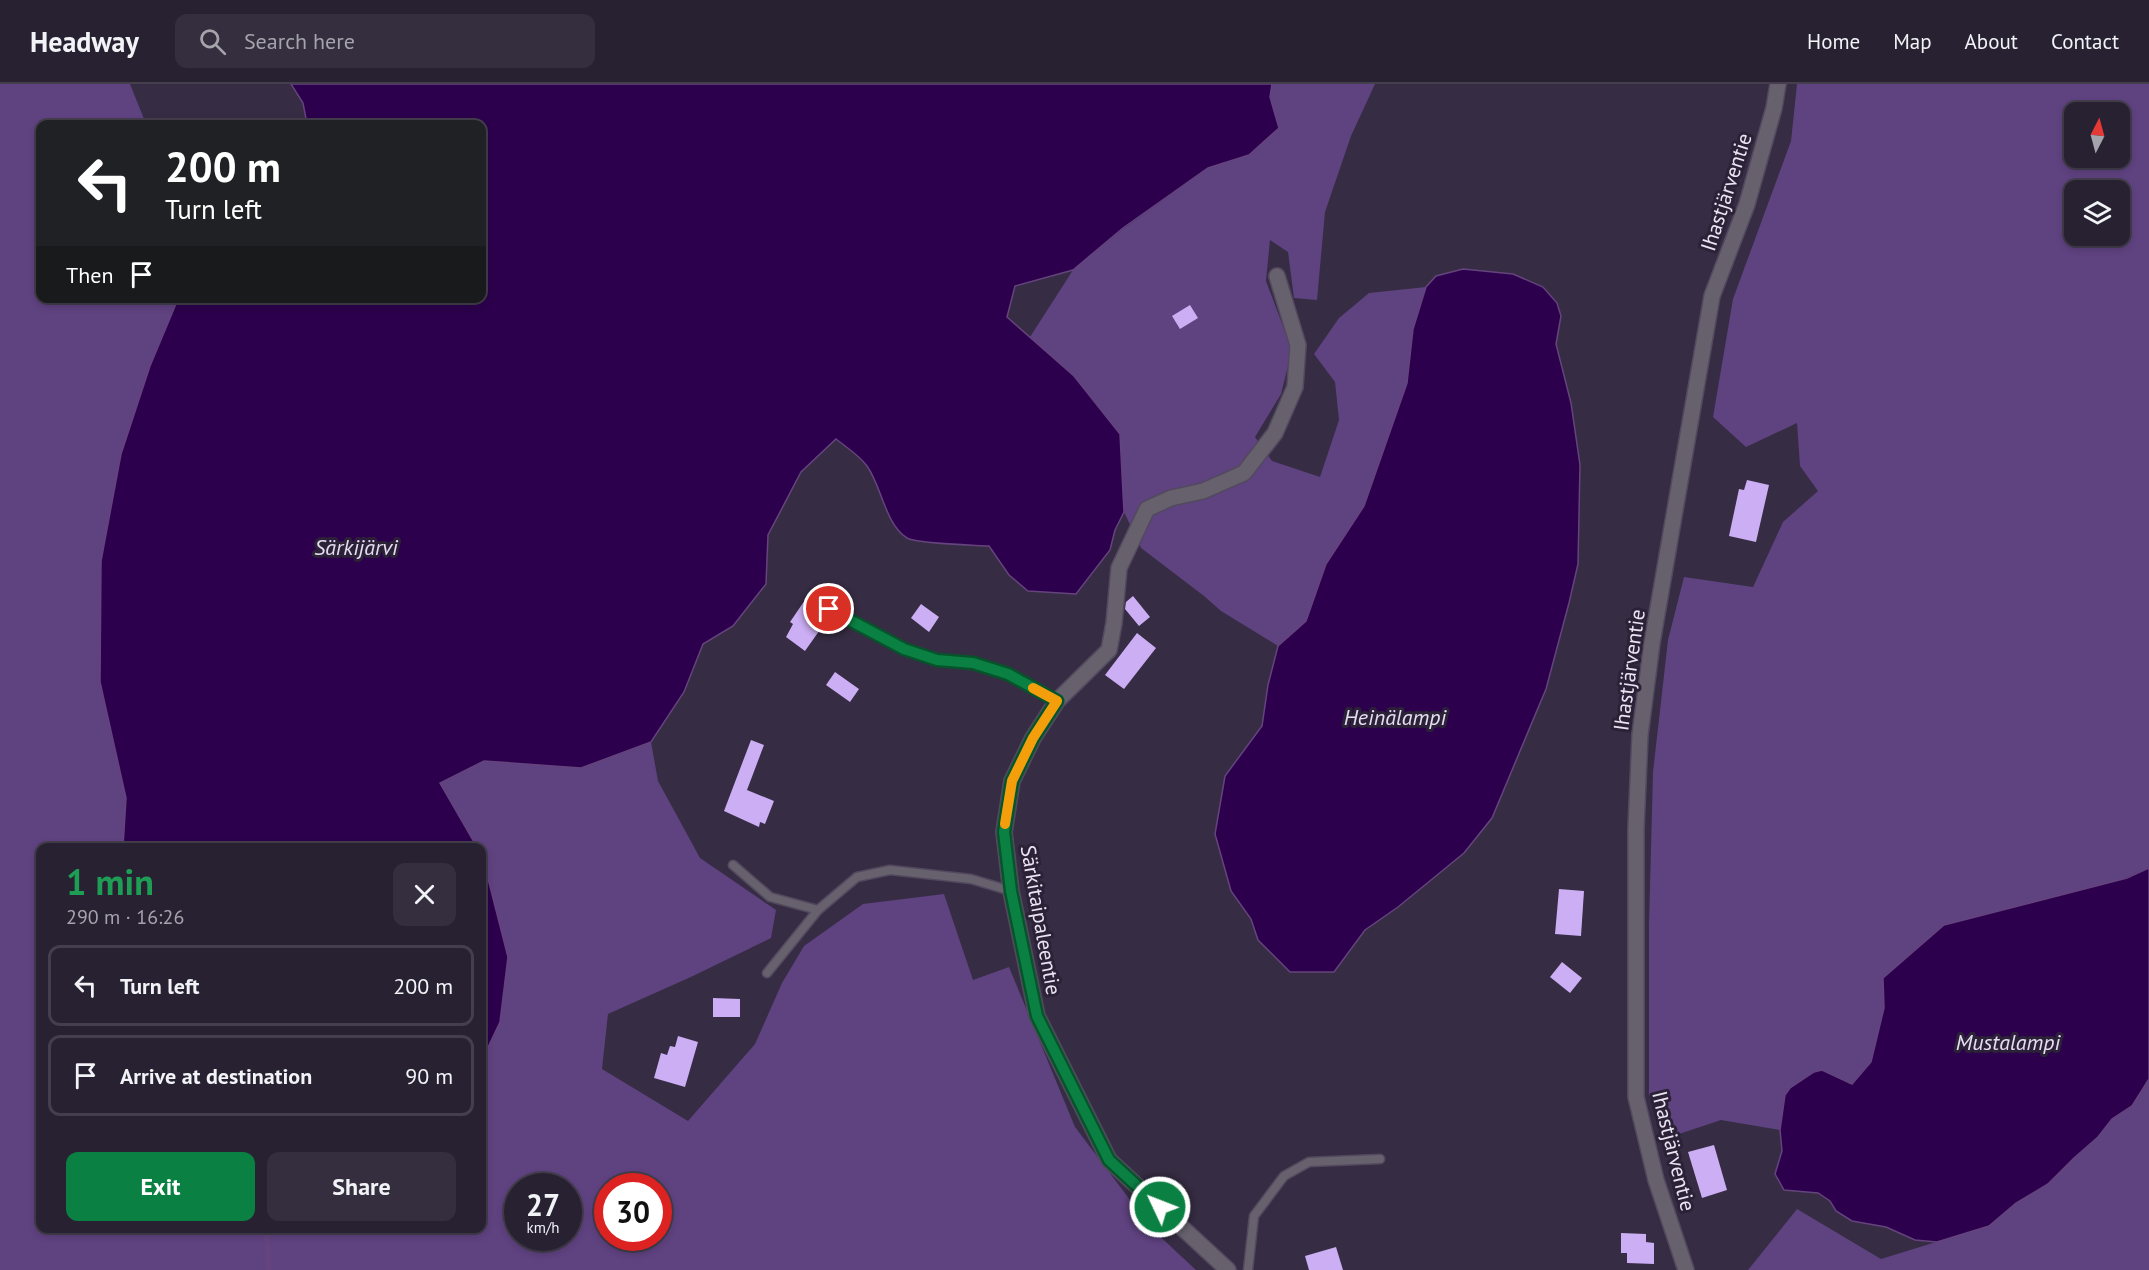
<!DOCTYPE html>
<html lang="en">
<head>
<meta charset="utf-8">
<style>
	:root { --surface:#282132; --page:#342e3e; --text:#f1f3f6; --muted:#a5a3ac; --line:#443e4d; --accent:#0b8043 }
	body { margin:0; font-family:"PT Sans",sans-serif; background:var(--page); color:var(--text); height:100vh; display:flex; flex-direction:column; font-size:22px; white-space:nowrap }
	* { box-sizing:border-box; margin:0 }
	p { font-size:20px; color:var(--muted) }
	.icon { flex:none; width:33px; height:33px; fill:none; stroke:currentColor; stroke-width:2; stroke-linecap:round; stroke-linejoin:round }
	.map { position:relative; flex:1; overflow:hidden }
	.details { position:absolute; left:36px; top:759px; width:450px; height:390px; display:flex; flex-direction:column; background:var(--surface); border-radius:12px; box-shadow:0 3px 9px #0003,0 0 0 2px var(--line) }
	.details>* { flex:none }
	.hud { position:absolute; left:36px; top:36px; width:450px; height:183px; border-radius:12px; box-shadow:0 3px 9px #0003,0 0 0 2px var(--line); background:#202124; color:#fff; overflow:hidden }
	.needle { width:39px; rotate:6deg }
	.fabs { position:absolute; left:2064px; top:18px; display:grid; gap:12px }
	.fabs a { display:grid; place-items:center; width:66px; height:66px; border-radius:12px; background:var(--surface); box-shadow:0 3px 9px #0003,0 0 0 2px var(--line); font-size:30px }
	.speed { position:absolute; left:504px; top:1089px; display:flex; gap:12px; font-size:30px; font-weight:700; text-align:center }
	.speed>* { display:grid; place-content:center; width:78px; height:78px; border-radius:50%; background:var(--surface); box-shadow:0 3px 9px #0003,0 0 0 2px var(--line); line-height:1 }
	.speed small { font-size:15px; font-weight:400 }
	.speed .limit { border:9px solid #d22; background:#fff; color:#111 }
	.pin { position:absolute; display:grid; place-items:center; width:51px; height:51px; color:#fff; margin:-26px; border:3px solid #fff; border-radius:50%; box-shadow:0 2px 6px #0007 }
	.me { position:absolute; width:66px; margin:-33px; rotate:313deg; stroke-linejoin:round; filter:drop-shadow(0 0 4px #0008) }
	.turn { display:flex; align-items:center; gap:21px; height:126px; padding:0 30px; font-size:27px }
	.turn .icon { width:78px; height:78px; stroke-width:2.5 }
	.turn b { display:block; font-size:42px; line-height:51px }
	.then { display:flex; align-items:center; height:57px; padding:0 30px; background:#0003; gap:12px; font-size:22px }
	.round { display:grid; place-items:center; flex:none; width:63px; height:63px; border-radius:12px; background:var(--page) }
	.overview { display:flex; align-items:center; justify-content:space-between; height:102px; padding:0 30px }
	h1 { font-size:36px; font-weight:700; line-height:45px; color:#1e9e55 }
	.button { display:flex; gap:12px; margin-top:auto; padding:12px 30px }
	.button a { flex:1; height:69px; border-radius:12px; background:var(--accent); color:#fff; font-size:24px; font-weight:700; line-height:69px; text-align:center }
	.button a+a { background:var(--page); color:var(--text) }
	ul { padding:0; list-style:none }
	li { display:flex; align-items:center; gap:18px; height:81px; margin:0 12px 9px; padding:0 18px; border:3px solid var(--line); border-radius:12px }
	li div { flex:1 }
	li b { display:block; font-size:22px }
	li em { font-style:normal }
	header { display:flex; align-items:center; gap:36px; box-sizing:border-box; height:84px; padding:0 30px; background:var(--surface); border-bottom:2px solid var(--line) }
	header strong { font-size:28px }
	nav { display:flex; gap:33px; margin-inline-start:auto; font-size:21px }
	.search { width:420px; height:54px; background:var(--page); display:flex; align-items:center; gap:15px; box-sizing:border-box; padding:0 21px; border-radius:12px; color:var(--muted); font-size:22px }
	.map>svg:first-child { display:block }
	.green { fill:#5f4280; fill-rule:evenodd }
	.water { fill:#2c004c; stroke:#65447e; stroke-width:1.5 }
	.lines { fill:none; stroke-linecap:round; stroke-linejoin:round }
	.stream { stroke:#65447e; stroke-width:6 }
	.building { fill:#cbaef3 }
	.service-casing { stroke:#53495f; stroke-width:11 }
	.minor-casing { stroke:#53495f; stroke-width:18 }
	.tertiary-casing { stroke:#53495f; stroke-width:18 }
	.service { stroke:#66616d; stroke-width:8 }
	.minor { stroke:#66616d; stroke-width:15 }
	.tertiary { stroke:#66616d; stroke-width:15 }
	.route-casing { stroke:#07532c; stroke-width:15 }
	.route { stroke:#0b8043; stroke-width:10 }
	.slow { stroke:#f59e0b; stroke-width:10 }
	.labels { text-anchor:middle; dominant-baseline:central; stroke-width:6; stroke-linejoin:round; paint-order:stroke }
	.street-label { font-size:21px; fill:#e9e3f2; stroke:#2c2238 }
	.water-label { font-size:22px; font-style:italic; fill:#e6ddf3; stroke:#2c2238 }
</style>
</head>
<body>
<header>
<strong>Headway</strong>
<div class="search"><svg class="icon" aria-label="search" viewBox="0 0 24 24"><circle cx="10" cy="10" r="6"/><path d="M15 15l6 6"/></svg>Search here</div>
<nav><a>Home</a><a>Map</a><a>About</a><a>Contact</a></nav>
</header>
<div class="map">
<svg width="2149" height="1186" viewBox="0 0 2149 1186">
	<rect width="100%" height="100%" fill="#362c43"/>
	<g class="green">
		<path d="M 0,0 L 130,0 L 146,40 L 40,40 L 40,214 L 178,215 L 150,282 L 121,370 L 101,477 L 100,598 L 126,714 L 123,763 L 40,764 L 40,1144 L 482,1144 L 482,976 L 500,938 L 508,873 L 482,771 L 482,764 L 477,763 L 439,699 L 484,677 L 581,684 L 651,658 L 658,697 L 700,774 L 776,826 L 771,854 L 693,892 L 608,930 L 602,985 L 688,1037 L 755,960 L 782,899 L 804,862 L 863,820 L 944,810 L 973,896 L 1009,883 L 1075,1043 L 1152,1145 L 1196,1186 L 0,1186 ZM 518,1102 L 568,1102 L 568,1154 L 518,1154 ZM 608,1102 L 658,1102 L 658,1154 L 608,1154 Z"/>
		<path d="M 1272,0 L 1375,0 L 1351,52 L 1325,128 L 1317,216 L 1294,214 L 1288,168 L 1270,156 L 1266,197 L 1292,266 L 1281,310 L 1255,353 L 1272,377 L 1320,393 L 1339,336 L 1335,298 L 1314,270 L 1339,234 L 1369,209 L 1426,203 L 1413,245 L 1407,299 L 1364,422 L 1326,480 L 1306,537 L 1278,562 L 1221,527 L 1204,512 L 1141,464 L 1124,428 L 1120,350 L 1030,253 L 1073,186 L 1123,145 L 1208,84 L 1249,71 L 1270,13 Z"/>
		<path d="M 1797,0 L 2149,0 L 2149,784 L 1883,894 L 1884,924 L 1871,978 L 1852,1000 L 1822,986 L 1785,1011 L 1780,1046 L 1721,1036 L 1667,1054 L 1649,1011 L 1649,840 L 1653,688 L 1668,556 L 1684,493 L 1753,503 L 1783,438 L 1818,407 L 1800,382 L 1797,339 L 1746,363 L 1713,333 L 1733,215 L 1791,57 ZM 2074,28 L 2120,28 L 2120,74 L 2074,74 ZM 2074,106 L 2120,106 L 2120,152 L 2074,152 Z"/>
		<path d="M 2149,995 L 2149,1186 L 1748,1186 L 1797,1125 L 1881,1175 L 1988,1142 L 2098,1053 L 2112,1035 L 2132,1022 Z"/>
	</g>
	<g class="water">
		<path d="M 291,0 L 1272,0 L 1270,13 L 1279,44 L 1249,71 L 1208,84 L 1123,144 L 1073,186 L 1015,202 L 1007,233 L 1074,292 L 1120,350 L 1124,428 L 1115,446 L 1110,466 L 1076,510 L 1028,507 L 1009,491 L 989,462 C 973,461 917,460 907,454 C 885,440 882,403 867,382 C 860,372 846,363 836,355 L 801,388 L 768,451 L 766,500 L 733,542 L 703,560 L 684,608 L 651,658 L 581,684 L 484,677 L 440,699 L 477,763 L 123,763 L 126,714 L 100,598 L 101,477 L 121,370 L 150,282 L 178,215 L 482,214 L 482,40 L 307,40 L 303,19 Z"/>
		<path d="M 1463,185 L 1513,190 L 1543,203 L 1557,219 L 1561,232 L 1556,260 L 1571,319 L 1580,381 L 1578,480 L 1569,519 L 1546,605 L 1492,734 L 1464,769 L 1398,823 L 1365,846 L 1334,888 L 1290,888 L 1258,856 L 1251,835 L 1231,807 L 1215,750 L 1225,692 L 1262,642 L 1268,601 L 1278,562 L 1306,537 L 1326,480 L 1364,422 L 1407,299 L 1413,245 L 1426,203 L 1436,192 Z"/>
		<path d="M 482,771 L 508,873 L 500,938 L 482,976 Z"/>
		<path d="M 2149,784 L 2149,995 L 2132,1022 L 2112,1035 L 2098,1053 L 2074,1074 L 2048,1100 L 2016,1119 L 1989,1142 L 1937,1158 L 1915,1156 L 1886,1143 L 1852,1137 L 1836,1127 L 1830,1117 L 1818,1109 L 1784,1106 L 1775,1090 L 1782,1067 L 1780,1046 L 1785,1011 L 1790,1004 L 1814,988 L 1822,986 L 1852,1000 L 1871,978 L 1884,924 L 1883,894 L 1944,841 L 2127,794 Z"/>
	</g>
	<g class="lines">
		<path class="stream" d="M 266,1144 L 269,1186"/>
	</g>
	<g class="building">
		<path d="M 1190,221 L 1198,234 L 1180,245 L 1172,232 Z"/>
		<path d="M 1747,396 L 1769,401 L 1756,458 L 1729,452 L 1739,405 L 1744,406 Z"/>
		<path d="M 1133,512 L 1150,533 L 1139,542 L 1125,525 L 1126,518 Z"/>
		<path d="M 805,516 L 829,533 L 805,567 L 786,553 L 793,540 L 790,538 Z"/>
		<path d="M 921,520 L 939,533 L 929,548 L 911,534 Z"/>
		<path d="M 1137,549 L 1156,564 L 1124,605 L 1105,591 Z"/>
		<path d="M 835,588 L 859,605 L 850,618 L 826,601 Z"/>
		<path d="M 751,656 L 764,661 L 747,706 L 774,717 L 765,740 L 760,738 L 759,743 L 724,727 Z"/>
		<path d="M 1559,805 L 1584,807 L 1581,852 L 1555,850 Z"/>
		<path d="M 1562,878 L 1582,894 L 1570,909 L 1550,893 Z"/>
		<path d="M 713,914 L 740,915 L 740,933 L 713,933 Z"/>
		<path d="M 678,952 L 698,958 L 685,1003 L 654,994 L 661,969 L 667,971 L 670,962 L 675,963 Z"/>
		<path d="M 1714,1061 L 1727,1106 L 1702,1114 L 1688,1068 Z"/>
		<path d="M 1621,1149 L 1646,1150 L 1646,1158 L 1654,1159 L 1654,1180 L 1627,1179 L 1627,1169 L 1621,1169 Z"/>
		<path d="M 1336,1163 L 1343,1186 L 1309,1186 L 1305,1172 Z"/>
	</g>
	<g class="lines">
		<defs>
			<g id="service">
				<path d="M 829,525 L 904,565 L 937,575 L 973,579 L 1008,590 L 1057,617"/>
				<path d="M 733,781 L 770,813 L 818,826"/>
				<path d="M 767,889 L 818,826 L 857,793 L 890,786 L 971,795 L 1011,807"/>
				<path d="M 1248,1186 L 1254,1132 L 1284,1092 L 1309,1078 L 1380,1075"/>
			</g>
			<path id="minor" d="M 1228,1186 L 1109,1076 L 1037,932 L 1011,807 L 1004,748 L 1012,697 L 1033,654 L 1057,617 L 1109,566 L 1114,539 L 1119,484 L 1147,425 L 1171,414 L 1203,407 L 1244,389 L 1275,349 L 1295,303 L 1298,261 L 1277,192"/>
			<path id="tertiary" d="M 1686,1186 L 1656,1096 L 1636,1013 L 1636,744 L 1640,651 L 1652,559 L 1712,212 L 1747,120 L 1774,24 L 1778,0"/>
		</defs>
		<use href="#service" class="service-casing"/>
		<use href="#minor" class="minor-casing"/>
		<use href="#tertiary" class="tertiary-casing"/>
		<use href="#service" class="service"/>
		<use href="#minor" class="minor"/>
		<use href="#tertiary" class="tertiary"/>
	</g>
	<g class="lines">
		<defs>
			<path id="route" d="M 829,525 L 904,565 L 937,576 L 973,579 L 1008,590 L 1057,617 L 1033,654 L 1012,697 L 1004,748 L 1011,807 L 1037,932 L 1109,1076 L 1160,1123"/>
		</defs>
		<use href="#route" class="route-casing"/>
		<use href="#route" class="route"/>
		<path class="slow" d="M 1005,740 L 1012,697 L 1033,654 L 1057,617 L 1033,604"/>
	</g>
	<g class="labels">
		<g class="street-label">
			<text transform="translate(1726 108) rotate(-72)">Ihastjärventie</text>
			<text transform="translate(1629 586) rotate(-82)">Ihastjärventie</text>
			<text transform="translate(1041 836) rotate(80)">Särkitaipaleentie</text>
			<text transform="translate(1674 1067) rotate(76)">Ihastjärventie</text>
		</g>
		<g class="water-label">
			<text x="356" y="463">Särkijärvi</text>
			<text x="1395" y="633">Heinälampi</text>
			<text x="2008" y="958">Mustalampi</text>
		</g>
	</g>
</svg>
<div class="fabs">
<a><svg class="needle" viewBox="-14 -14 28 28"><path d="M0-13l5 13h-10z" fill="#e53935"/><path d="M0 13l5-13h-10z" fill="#a5a3ac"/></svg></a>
<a><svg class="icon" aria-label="layers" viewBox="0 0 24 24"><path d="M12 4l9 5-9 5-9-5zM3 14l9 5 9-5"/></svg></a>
</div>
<div class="speed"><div>27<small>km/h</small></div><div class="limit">30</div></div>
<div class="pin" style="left:829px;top:525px;background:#d93025"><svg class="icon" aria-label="arrive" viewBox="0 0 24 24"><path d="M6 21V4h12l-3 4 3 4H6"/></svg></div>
<svg class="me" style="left:1160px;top:1123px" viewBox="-20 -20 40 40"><circle r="17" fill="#0b8043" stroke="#fff" stroke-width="3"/><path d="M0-11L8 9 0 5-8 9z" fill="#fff"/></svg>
<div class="hud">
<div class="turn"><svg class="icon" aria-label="left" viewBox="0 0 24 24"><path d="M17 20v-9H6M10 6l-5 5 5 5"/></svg><div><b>200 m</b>Turn left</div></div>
<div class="then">Then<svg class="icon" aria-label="arrive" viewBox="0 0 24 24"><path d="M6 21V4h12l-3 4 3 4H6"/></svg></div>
</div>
<section class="details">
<div class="overview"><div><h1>1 min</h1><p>290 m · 16:26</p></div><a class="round"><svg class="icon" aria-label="close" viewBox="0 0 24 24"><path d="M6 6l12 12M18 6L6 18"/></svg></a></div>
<ul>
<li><svg class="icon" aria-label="left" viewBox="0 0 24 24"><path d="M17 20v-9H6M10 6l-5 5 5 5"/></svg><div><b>Turn left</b></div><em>200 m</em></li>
<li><svg class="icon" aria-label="arrive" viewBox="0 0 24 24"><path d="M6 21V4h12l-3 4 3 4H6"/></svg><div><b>Arrive at destination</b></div><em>90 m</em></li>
</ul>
<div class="button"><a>Exit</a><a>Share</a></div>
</section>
</div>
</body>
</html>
